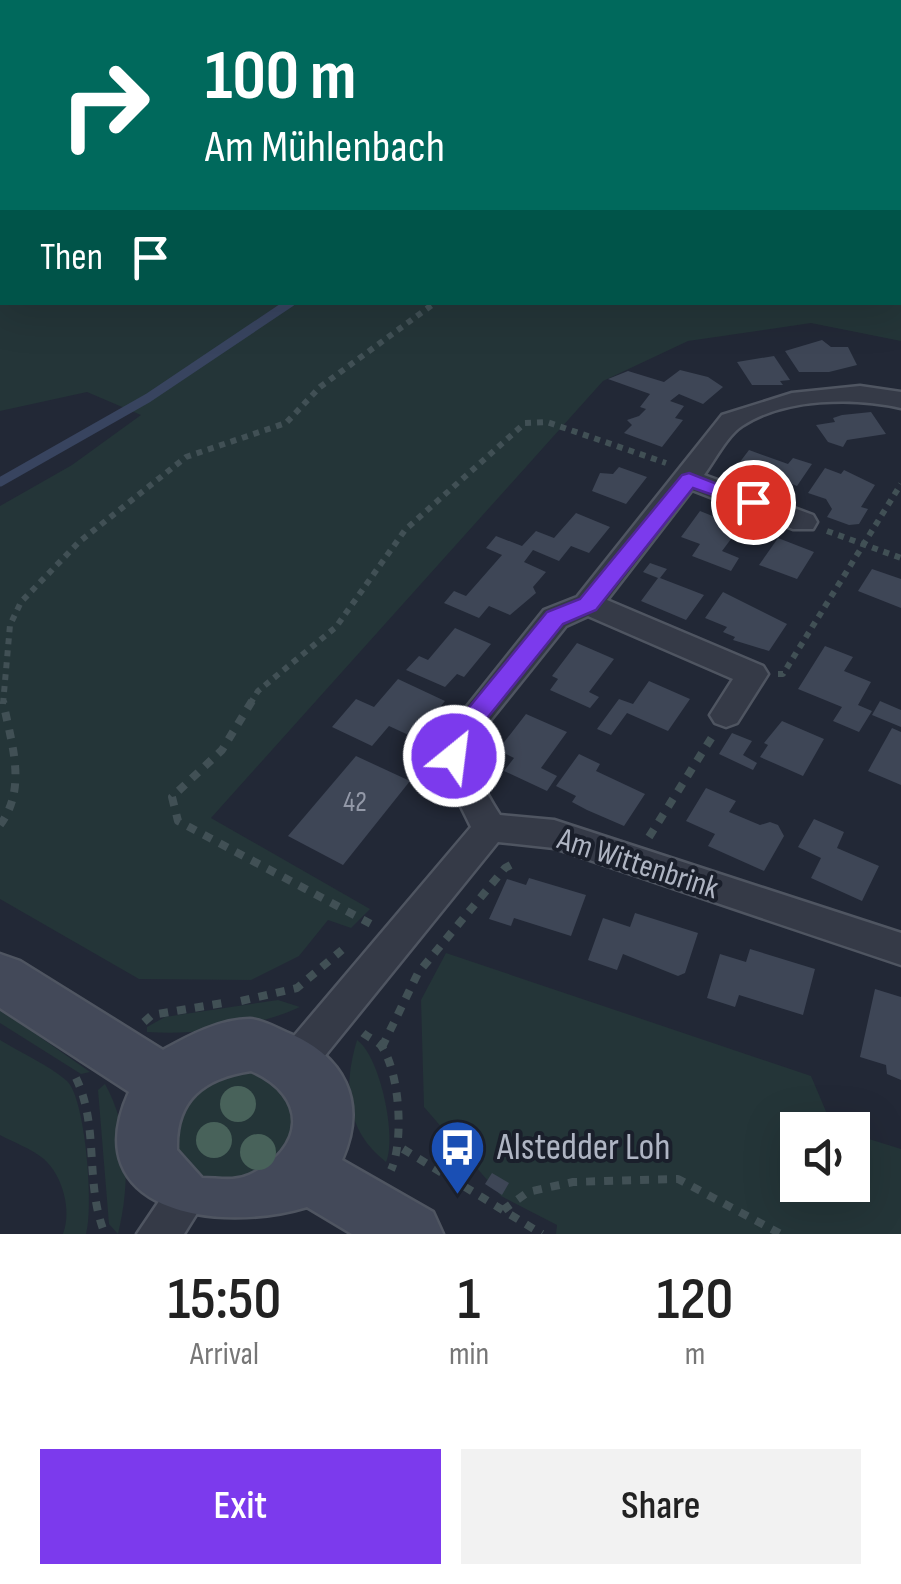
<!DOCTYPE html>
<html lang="en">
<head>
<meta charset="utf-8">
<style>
	:root { --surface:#fff; --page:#f2f2f2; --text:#222; --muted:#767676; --accent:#7c3aed }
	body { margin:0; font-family:"Sofia Sans Condensed",sans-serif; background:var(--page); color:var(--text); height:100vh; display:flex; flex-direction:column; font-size:38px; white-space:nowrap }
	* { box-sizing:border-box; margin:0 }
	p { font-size:32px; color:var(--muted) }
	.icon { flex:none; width:55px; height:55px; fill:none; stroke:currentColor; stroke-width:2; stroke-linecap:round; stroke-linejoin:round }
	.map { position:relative; height:1234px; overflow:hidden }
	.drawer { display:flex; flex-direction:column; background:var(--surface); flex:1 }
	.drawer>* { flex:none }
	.top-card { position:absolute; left:0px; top:0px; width:902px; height:305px; box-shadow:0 10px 40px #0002; background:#00695c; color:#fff; overflow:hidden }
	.tools { position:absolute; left:780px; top:1112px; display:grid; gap:20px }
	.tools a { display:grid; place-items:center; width:90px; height:90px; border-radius:0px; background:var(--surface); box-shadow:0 10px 40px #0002; font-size:50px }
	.pin { position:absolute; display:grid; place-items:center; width:85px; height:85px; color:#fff; margin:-42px; border:5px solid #fff; border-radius:50%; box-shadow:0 2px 10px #0007 }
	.me { position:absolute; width:110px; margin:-55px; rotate:29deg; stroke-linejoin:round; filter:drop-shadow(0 0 8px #0008) }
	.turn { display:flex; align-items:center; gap:35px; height:210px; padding:0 40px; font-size:45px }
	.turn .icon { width:130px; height:130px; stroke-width:2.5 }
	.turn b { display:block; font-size:70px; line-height:85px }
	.then { display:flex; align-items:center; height:95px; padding:0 40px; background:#0003; gap:20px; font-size:38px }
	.eta { display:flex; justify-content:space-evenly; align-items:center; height:170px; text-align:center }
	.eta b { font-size:60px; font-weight:600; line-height:70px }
	.primary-button { display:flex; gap:20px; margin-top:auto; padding:20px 40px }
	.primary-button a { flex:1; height:115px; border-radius:0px; background:var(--accent); color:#fff; font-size:40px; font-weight:600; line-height:115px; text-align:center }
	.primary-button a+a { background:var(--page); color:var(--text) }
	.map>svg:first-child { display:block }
	.green { fill:#243538 }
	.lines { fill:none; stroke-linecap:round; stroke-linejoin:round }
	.stream { stroke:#38445f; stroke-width:9 }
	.building { fill:#3e4656 }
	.lane-casing { stroke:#4f5561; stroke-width:5 }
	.street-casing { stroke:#4f5561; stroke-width:5 }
	.secondary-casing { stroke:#4f5561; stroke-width:5 }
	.path-far1 { stroke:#415055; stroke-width:6; stroke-dasharray:6 6; stroke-linecap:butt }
	.path { stroke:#415055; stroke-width:8; stroke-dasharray:9 9; stroke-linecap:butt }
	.lane { fill:#353a47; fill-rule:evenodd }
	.street { fill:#353a47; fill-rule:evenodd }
	.secondary { fill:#434959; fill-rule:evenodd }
	.tree { fill:#48625a }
	.route { fill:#7c3aed; stroke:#51269a; stroke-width:2.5 }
	.labels { text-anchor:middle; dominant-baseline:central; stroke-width:8; stroke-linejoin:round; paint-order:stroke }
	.number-label { font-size:28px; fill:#9399a8 }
	.street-label { font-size:32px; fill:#afb5c3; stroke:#1a1f2b }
	.near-poi-label { font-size:38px; fill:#afb5c3; stroke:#1a1f2b; text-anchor:start }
</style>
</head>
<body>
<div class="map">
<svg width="901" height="1234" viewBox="0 0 901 1234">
	<rect width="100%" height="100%" fill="#222836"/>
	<g class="green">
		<path d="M 577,0 L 901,0 L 901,341 L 811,323 L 688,341 L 603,381 L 211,818 L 370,909 L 351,928 L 328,920 L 299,956 L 251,980 L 139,979 L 0,899 L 0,506 L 72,465 L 141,415 L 87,392 L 0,411 L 0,99 L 2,302 L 900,302 L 900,2 L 574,2 Z"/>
		<path d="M 446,953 L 811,1076 L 833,1128 L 838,1130 L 798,1130 L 798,1185 L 852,1185 L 853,1134 L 901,1149 L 901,1234 L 556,1234 L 557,1225 L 501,1196 L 424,1107 L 421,1000 Z"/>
		<path d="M 278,1000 L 300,1007 C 254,1028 197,1035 147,1032 L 147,1027 L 165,1017 Z"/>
		<path d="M 0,1009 L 90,1072 L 81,1074 L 0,1023 Z"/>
		<path d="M 0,1040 C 21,1053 49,1065 67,1081 C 86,1099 94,1210 86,1234 L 63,1234 C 72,1211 63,1176 44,1159 C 32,1149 13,1142 0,1135 Z"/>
		<path d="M 357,1040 C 380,1056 397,1137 386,1162 C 345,1130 343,1087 357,1040 Z"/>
		<path d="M 239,1070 L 274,1079 L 296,1105 L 296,1141 L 254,1181 C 242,1181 226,1185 214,1183 C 164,1173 169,1108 202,1083 C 211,1076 228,1074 239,1070 Z"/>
		<path d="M 105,1084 C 130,1129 130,1184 118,1234 L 109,1224 L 98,1090 Z"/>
	</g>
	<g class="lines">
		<path class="stream" d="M 0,482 L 148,398 L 291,302"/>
	</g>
	<g class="building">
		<path d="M 822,340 L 831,347 L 848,347 L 857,365 L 829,372 L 799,372 L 785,351 Z"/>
		<path d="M 774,356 L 790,380 L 780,381 L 783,385 L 752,385 L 737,362 Z"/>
		<path d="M 680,370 L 708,377 L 723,387 L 703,404 L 679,394 L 670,401 L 684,406 L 675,418 L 683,420 L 662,447 L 624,433 L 632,425 L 627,420 L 639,416 L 646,409 L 640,407 L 650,394 L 608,379 L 628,371 L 664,382 Z"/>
		<path d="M 871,412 L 886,434 L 847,440 L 843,447 L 828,442 L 816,425 L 835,422 L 833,418 L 842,415 Z"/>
		<path d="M 749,450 L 788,464 L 793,458 L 812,464 L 797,486 L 779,479 L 775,486 L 733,471 Z"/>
		<path d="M 619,467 L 647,477 L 626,504 L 592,491 L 600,473 L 613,474 Z"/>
		<path d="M 825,468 L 841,474 L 844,470 L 875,485 L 861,507 L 868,509 L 859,524 L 849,525 L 827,517 L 832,509 L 826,499 L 808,493 Z"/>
		<path d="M 700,511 L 740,527 L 722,551 L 739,558 L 731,571 L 692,556 L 700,544 L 681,537 Z"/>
		<path d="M 576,513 L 610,527 L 589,553 L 571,546 L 559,561 L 533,550 L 524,562 L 546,572 L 533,587 L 536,593 L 510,615 L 489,606 L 479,618 L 444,603 L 454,591 L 466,596 L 502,555 L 486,548 L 496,536 L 522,546 L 536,531 L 554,538 Z"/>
		<path d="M 778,538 L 814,552 L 797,579 L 759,565 Z"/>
		<path d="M 650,563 L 667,569 L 660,578 L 704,595 L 686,620 L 641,601 L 658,578 L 643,572 Z"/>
		<path d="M 872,569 L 901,579 L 901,608 L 858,591 Z"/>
		<path d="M 723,592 L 787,624 L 769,651 L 733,640 L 735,637 L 723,632 L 727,627 L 705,618 Z"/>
		<path d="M 455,628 L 491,644 L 464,677 L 457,674 L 445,687 L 406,670 L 419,656 L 428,660 Z"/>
		<path d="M 577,643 L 614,659 L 589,692 L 599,697 L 590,708 L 550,690 L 558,679 L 552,676 Z"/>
		<path d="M 825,646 L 853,657 L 844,671 L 871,682 L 858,705 L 872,711 L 859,732 L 833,721 L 842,707 L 798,689 Z"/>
		<path d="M 398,679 L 445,701 L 415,738 L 389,726 L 372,746 L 332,727 L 356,699 L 374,707 Z"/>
		<path d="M 649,681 L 690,699 L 668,731 L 627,713 L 611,735 L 597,729 L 619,699 L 633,704 Z"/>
		<path d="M 880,701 L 901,710 L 901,727 L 872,715 Z"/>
		<path d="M 526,714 L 567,732 L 541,768 L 557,776 L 547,791 L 504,771 L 514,758 L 498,750 Z"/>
		<path d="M 782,721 L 824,739 L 803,776 L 760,757 L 768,745 L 764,743 Z"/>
		<path d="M 892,728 L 901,732 L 901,785 L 868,771 Z"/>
		<path d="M 732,733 L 752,741 L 743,755 L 757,763 L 753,770 L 719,754 Z"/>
		<path d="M 579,754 L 600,764 L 596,771 L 645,794 L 624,826 L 587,810 L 572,802 L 576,796 L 556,786 Z"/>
		<path d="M 356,756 L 410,781 L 343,865 L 288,836 Z"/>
		<path d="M 706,788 L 736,801 L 729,812 L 760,825 L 770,822 L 778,825 L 784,836 L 764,871 L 708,846 L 715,834 L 686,821 Z"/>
		<path d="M 814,819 L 844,832 L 837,848 L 879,866 L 862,901 L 811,878 L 821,858 L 798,847 Z"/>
		<path d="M 529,878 L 586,895 L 571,936 L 514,918 L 511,926 L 489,919 L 507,879 L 526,885 Z"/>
		<path d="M 635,913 L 698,933 L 685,973 L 678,976 L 623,954 L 617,970 L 588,960 L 603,918 L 630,927 Z"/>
		<path d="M 750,949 L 815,969 L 803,1015 L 739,995 L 735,1007 L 707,998 L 720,954 L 746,962 Z"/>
		<path d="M 875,989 L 901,997 L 901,1080 L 887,1074 L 886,1065 L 860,1057 Z"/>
		<path d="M 492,1173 L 509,1183 L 502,1195 L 485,1184 Z"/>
	</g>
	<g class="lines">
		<defs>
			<rect id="lane" x="0" y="91" width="2" height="6"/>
			<g id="street">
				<path d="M 860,386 L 901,392 L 901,408 C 854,397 784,398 742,426 C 727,436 715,460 704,475 L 813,515 L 817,522 L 813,529 L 793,529 L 692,490 L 607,600 L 763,666 L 768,674 L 737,723 L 726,727 L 715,723 L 710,715 L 733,679 L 588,616 L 566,626 L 476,738 C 471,768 484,790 500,815 L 554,820 L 901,933 L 901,965 L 554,848 L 498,842 L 311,1073 L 297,1079 L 283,1073 L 278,1061 L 283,1049 L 471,827 L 444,772 L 445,734 L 544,610 L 577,597 L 722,415 L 792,393 Z"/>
				<path d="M 183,1182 L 198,1188 L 204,1202 L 184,1234 L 137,1234 L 168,1188 Z"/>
			</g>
			<path id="secondary" d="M 0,954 L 20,961 L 163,1050 C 188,1036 220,1019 250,1019 C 262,1020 275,1027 286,1032 C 344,1055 368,1101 342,1160 L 433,1212 L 443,1234 L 352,1234 L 307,1207 C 218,1234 75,1212 129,1092 L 0,1008 ZM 251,1071 C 309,1096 306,1149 249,1175 C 234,1182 218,1178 202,1178 L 177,1150 C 175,1100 204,1078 251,1071 Z"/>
		</defs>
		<use href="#lane" class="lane-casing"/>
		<use href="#street" class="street-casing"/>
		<use href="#secondary" class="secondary-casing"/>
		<g class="path-far1">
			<path d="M 827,531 L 901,558"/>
			<path d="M 778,674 L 783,674 L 901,484"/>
			<path d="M 3,704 L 10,625 L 21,602 L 79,542 L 186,457 L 286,423 L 320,387 L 436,302"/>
			<path d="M 250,704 L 258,691 L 336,627 L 405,530 L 525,423 L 547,422 L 666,463"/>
		</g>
		<g class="path">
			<path d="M 252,701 L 222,750 L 172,797 L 178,821 L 373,925"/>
			<path d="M 0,825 C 28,787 11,743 3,701"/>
			<path d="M 649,837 L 712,737"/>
			<path d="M 241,1001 L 297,988 L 342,950"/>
			<path d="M 144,1022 L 152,1015 L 223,1003"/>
			<path d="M 363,1033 C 368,1037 379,1042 382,1047 C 400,1074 404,1142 391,1170"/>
			<path d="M 382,1047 L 418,973 L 505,868 L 518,861"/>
			<path d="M 76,1078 C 100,1128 84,1183 105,1234"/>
			<path d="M 403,1149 L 542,1234"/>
			<path d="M 503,1210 L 528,1192 L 573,1182 L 678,1179 L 781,1234"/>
		</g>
		<use href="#lane" class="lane"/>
		<use href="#street" class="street"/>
		<use href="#secondary" class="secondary"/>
	</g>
	<g class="tree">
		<circle cx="238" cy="1104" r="18"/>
		<circle cx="214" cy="1140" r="18"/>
		<circle cx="258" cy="1152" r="18"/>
	</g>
	<path class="route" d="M 689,473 L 763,502 L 753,509 L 693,488 L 596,610 L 563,624 L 472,737 L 463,763 L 446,763 L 442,756 L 452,728 L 547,612 L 580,599 L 682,475 Z"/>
	<defs>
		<symbol id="bus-pin" viewBox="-11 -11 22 30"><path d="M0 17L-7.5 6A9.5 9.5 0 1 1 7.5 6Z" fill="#1a4fb4" stroke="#1a1f2b"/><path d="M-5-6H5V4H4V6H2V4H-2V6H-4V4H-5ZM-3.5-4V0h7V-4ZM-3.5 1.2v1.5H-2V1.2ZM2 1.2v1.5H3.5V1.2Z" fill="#fff"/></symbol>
	</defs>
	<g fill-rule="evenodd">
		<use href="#bus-pin" x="426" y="1116" width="63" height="86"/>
	</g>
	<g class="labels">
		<g class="number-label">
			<text x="355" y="802">42</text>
		</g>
		<g class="street-label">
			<text transform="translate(638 864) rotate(18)">Am Wittenbrink</text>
		</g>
		<g class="near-poi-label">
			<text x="497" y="1147">Alstedder Loh</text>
		</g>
	</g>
</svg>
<div class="tools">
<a><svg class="icon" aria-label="sound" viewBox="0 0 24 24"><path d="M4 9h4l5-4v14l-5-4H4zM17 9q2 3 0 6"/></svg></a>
</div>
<div class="pin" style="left:753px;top:502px;background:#d93025"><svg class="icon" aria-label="arrive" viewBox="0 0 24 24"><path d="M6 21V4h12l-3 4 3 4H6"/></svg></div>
<svg class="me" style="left:454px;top:756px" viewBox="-20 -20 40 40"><circle r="17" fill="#7c3aed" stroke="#fff" stroke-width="3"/><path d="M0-11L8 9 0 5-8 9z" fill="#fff"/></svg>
<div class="top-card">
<div class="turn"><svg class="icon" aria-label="right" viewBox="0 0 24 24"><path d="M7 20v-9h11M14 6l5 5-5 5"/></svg><div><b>100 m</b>Am Mühlenbach</div></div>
<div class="then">Then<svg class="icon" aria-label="arrive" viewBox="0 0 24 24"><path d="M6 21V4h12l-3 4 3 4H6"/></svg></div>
</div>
</div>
<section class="drawer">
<div class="eta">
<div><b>15:50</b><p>Arrival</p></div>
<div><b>1</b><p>min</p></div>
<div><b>120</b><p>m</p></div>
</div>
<div class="primary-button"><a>Exit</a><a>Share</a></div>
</section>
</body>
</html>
